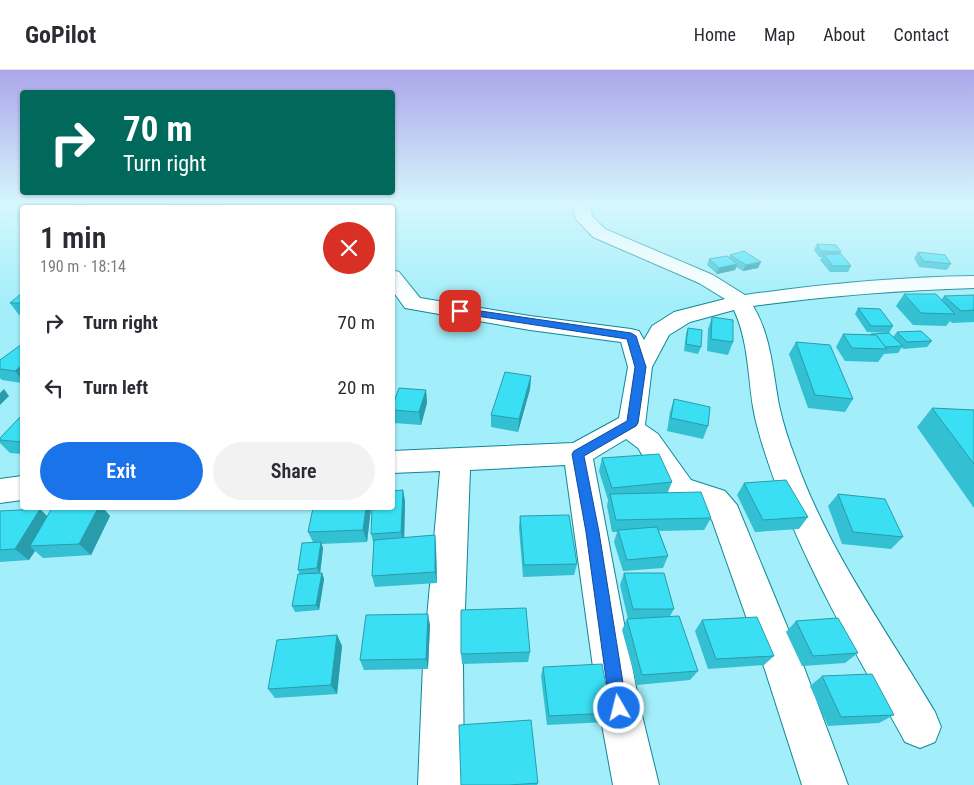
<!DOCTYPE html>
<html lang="en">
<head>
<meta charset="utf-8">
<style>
	:root { --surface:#fff; --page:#f2f2f3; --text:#2b2b33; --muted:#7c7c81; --line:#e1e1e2; --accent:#1a73e8 }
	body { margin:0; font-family:"Roboto Condensed",sans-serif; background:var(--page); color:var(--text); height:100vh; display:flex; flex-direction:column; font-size:19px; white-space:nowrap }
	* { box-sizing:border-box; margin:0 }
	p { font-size:16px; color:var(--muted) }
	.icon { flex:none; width:28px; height:28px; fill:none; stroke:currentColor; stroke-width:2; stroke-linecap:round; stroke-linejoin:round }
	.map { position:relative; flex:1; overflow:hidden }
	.sheet { position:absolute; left:20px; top:135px; width:375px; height:305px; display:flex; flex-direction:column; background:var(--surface); border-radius:5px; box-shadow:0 1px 4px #0004 }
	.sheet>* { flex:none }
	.banner { position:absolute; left:20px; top:20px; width:375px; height:105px; border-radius:5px; box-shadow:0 1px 4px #0004; background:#00695c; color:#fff; overflow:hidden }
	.pin { position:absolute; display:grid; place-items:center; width:42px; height:42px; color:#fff; margin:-21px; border-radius:10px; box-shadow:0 2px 8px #0006 }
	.me { position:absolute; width:55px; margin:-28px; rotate:352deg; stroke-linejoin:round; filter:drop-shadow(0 0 4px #0008) }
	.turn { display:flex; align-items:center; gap:18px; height:105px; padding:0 20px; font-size:22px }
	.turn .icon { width:65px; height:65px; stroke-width:2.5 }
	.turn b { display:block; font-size:35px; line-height:42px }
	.round { display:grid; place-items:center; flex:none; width:52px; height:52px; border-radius:26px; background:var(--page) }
	.head { display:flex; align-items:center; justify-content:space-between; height:85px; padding:0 20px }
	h1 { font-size:30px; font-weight:600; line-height:38px }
	.primary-button { display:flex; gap:10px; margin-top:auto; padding:10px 20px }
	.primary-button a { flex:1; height:58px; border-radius:30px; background:var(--accent); color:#fff; font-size:20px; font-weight:600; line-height:58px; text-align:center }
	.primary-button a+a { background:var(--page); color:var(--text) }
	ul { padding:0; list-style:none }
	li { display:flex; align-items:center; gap:15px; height:65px; padding:0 20px }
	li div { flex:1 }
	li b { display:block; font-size:19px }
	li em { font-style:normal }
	header { display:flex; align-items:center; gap:30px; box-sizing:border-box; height:70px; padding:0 25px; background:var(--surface); border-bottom:1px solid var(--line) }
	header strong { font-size:24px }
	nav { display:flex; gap:28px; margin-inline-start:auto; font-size:18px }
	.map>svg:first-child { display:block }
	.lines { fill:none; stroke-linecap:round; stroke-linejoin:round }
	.minor-casing { stroke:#0f8896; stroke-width:2 }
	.path { stroke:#6297a0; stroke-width:2; stroke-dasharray:0.5 2.5; stroke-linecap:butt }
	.minor { fill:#fff; fill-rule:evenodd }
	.wall { fill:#32c0d2 }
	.shaded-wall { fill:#299cab }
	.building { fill:#3adff4; stroke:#299cab }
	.route { fill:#1a73e8; stroke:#114b97 }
</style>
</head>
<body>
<header>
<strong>GoPilot</strong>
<nav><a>Home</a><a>Map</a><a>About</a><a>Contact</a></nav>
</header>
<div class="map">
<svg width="974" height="715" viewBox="0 0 974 715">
	<rect width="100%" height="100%" fill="#a2eefa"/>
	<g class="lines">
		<defs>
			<g id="minor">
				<path d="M 318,134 L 335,134 L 333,138 L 316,138 Z"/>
				<path d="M 573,134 L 589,134 L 592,146 L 605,159 L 713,205 L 745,225 C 822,214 897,207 974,206 L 974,218 C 900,220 827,226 753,236 C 771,265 773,303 779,335 C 783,354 789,372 796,390 C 828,480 886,560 935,642 L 941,657 L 935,672 L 920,678 L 905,672 C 855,581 801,491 768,392 C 762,374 756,355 753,337 C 748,305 748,270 734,240 L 690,252 L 669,265 L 652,297 L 645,355 L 658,364 L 691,410 L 725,421 L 737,435 L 805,600 L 848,715 L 802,715 L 765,600 L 712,450 L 703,439 L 669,428 L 638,378 L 626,369 L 593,389 L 639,633 L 659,715 L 613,715 L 598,633 L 565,395 L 470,400 L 463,594 L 464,715 L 418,715 L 423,594 L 440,401 L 392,403 L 392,381 L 573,373 L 619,348 L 628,297 L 621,272 L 530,260 L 405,238 L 392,220 L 392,200 L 399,202 L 420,228 L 530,246 L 631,259 L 639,261 L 644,270 L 652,256 L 674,242 L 725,229 L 699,213 L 593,167 L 575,148 Z"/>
				<path d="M 22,406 L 22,430 L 0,433 L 0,409 Z"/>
			</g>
		</defs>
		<use href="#minor" class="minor-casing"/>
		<path class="path" d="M 0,143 L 22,148"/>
		<use href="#minor" class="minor"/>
	</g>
	<g class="wall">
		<path d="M 70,134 L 91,134 L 85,137 Z"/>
		<path d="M 169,134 L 219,134 L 220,138 L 171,138 Z"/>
		<path d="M 817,174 L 841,182 L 839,184 L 851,196 L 848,202 L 830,202 L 820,190 L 822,187 L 819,187 L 814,180 Z"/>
		<path d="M 918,182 L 951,194 L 947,200 L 919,197 L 914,188 Z"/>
		<path d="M 730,185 L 761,192 L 758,198 L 743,201 L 736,197 L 735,200 L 717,204 L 707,195 L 709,189 L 729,187 Z"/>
		<path d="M 22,223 L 22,245 L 19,245 L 10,233 Z"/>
		<path d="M 904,224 L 941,230 L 944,226 L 974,225 L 974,252 L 952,253 L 950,251 L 946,256 L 913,255 L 896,236 Z"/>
		<path d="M 858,238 L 893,256 L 889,263 L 867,262 L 855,244 Z"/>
		<path d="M 712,247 L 733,272 L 728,285 L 707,281 L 708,259 Z"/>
		<path d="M 688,258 L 701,277 L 698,284 L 684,281 L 686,264 Z"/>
		<path d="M 897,262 L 932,271 L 927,277 L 903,279 L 902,277 L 898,283 L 884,284 L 878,292 L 845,291 L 836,277 L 843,264 L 870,265 L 871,264 L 893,267 Z"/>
		<path d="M 796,272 L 853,329 L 845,342 L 808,338 L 789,284 Z"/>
		<path d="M 22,274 L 22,313 L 2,310 L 0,308 L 0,290 Z"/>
		<path d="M 531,306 L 530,319 L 518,362 L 491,357 L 491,345 Z"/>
		<path d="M 426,320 L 427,333 L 421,355 L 394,353 L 392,346 L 392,337 Z"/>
		<path d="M 674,329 L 708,356 L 703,369 L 667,361 L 670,342 Z"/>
		<path d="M 932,338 L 974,340 L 974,438 L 917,357 Z"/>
		<path d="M 22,345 L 22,384 L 10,383 L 0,373 L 0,368 Z"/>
		<path d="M 602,388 L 672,412 L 668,422 L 711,448 L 704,460 L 659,461 L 668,486 L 663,498 L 623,501 L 614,472 L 617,462 L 612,462 L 607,436 L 608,430 L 599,401 Z"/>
		<path d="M 744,413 L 808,447 L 799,459 L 755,462 L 737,425 Z"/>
		<path d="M 403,420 L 405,432 L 404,468 L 435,465 L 436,477 L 437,513 L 375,517 L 372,506 L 374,475 L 371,464 Z"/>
		<path d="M 838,424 L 903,467 L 891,479 L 842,474 L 828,436 Z"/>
		<path d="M 52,438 L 103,438 L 110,446 L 91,485 L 43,488 L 35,481 L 29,490 L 0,492 L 0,441 L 40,439 L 47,446 Z"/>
		<path d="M 371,438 L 367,472 L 321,474 L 323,478 L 320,503 L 322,503 L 324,509 L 319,540 L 295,542 L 292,536 L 300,504 L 298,500 L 313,472 L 308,462 Z"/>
		<path d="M 520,446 L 577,494 L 574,505 L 523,507 L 519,458 Z"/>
		<path d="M 624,503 L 674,539 L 670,546 L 698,601 L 690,610 L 637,615 L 622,560 L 627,549 L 628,549 L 620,515 Z"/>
		<path d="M 702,550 L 774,586 L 764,595 L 708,599 L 695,561 Z"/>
		<path d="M 796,551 L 858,583 L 845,593 L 802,596 L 786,562 Z"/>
		<path d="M 430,555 L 428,599 L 364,600 L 360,590 Z"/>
		<path d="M 337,565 L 342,576 L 337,624 L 275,628 L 268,619 Z"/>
		<path d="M 530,582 L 528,592 L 462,594 L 461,584 Z"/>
		<path d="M 543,597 L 611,643 L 607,652 L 547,655 L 541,606 Z"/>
		<path d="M 822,606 L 894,645 L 879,653 L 828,656 L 810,616 Z"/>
		<path d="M 538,713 L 537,715 L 461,715 Z"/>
	</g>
	<g class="shaded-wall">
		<path d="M 83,134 L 91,134 L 85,137 Z"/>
		<path d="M 202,134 L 219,134 L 220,138 L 196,138 Z"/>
		<path d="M 761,192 L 758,198 L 743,201 L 746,195 Z"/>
		<path d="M 737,194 L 735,200 L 717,204 L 719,198 Z"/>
		<path d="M 22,295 L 22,310 L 15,301 Z"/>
		<path d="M 531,306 L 530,319 L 518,362 L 519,349 Z"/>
		<path d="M 4,319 L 9,326 L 0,335 L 0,323 Z"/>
		<path d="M 426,320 L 427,333 L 421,355 L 419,342 Z"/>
		<path d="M 403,420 L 405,432 L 404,474 L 401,462 Z"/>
		<path d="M 98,438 L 103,438 L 110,446 L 91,485 L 79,474 Z"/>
		<path d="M 366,438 L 371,438 L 367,472 L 363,460 Z"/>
		<path d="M 40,439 L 52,451 L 30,476 L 35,481 L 29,490 L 15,479 Z"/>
		<path d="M 435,465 L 436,477 L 437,513 L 435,502 Z"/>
		<path d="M 321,472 L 323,478 L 320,504 L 317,498 Z"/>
		<path d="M 322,503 L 324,509 L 319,540 L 316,535 Z"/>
		<path d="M 428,544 L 430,555 L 428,599 L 426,589 Z"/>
		<path d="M 337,565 L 342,576 L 337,624 L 331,615 Z"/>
	</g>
	<g class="building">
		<path d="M 185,134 L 202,134 L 196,138 Z"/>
		<path d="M 56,135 L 78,137 L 52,138 Z"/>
		<path d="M 817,174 L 836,175 L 841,182 L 821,181 Z"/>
		<path d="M 744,181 L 761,192 L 746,195 L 730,185 Z"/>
		<path d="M 918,182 L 945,185 L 951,194 L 923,191 Z"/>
		<path d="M 823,184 L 841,184 L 851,196 L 833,196 Z"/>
		<path d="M 727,186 L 737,194 L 719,198 L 709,189 Z"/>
		<path d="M 22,223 L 22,233 L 10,233 Z"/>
		<path d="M 904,224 L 936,224 L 955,244 L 921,243 Z"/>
		<path d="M 974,225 L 974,240 L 961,241 L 944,226 Z"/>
		<path d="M 858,238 L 880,239 L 893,256 L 871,256 Z"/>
		<path d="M 712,247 L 733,250 L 733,272 L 711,269 Z"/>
		<path d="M 688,258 L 702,260 L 701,277 L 686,274 Z"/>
		<path d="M 921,261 L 932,271 L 907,272 L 897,262 Z"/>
		<path d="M 889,263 L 903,276 L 885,277 L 876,265 L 871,265 L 871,264 Z"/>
		<path d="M 843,264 L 876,265 L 887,279 L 852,278 Z"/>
		<path d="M 796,272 L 830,275 L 853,329 L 815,325 Z"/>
		<path d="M 22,274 L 22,295 L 15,301 L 0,299 L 0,290 Z"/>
		<path d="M 505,302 L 531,306 L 519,349 L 491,345 Z"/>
		<path d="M 399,318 L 426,320 L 419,342 L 392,340 L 392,337 Z"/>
		<path d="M 674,329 L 710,337 L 708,356 L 671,348 Z"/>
		<path d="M 932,338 L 974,340 L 974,394 Z"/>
		<path d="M 22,345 L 22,372 L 0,370 L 0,368 Z"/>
		<path d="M 659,384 L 672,412 L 612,418 L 602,388 Z"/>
		<path d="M 786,410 L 808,447 L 763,450 L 744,413 Z"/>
		<path d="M 403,420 L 401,462 L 371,464 L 372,438 L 392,438 L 392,421 Z"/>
		<path d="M 701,422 L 711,448 L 616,450 L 610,424 Z"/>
		<path d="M 838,424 L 885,429 L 903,467 L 853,462 Z"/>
		<path d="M 52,438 L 98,438 L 79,474 L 30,476 Z"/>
		<path d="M 313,438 L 366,438 L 363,460 L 308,462 Z"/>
		<path d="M 40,439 L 15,479 L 0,480 L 0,441 Z"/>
		<path d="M 569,445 L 577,494 L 524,495 L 520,446 Z"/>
		<path d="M 657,457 L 668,486 L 627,490 L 618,460 Z"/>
		<path d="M 435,465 L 435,502 L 372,506 L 374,470 Z"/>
		<path d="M 321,472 L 317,498 L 298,500 L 302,473 Z"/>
		<path d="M 322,503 L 316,535 L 292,536 L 298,504 Z"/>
		<path d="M 624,503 L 664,503 L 674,539 L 633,539 Z"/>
		<path d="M 526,538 L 530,582 L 461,584 L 461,540 Z"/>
		<path d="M 428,544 L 426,589 L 360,590 L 366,545 Z"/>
		<path d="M 679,546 L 698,601 L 642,605 L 627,549 Z"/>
		<path d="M 757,547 L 774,586 L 716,589 L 702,550 Z"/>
		<path d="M 838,548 L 858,583 L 813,586 L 796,551 Z"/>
		<path d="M 337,565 L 331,615 L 268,619 L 277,570 Z"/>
		<path d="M 602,594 L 611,643 L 549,646 L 543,597 Z"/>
		<path d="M 872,604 L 894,645 L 841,647 L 822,606 Z"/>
		<path d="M 531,650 L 538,713 L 509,715 L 461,715 L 459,655 Z"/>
	</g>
	<linearGradient id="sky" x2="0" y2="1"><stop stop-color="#aca6ea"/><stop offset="0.57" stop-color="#d5f7fd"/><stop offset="1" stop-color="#d5f7fd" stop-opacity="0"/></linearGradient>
	<rect width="974" height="235" fill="url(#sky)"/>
	<path class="route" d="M 460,238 L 631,263 L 636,266 L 646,297 L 638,353 L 636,356 L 584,386 L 599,462 L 627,638 L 625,644 L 619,646 L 613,644 L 610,638 L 586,462 L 572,384 L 574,381 L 627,351 L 635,297 L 627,269 L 457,243 L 457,239 Z"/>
</svg>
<div class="pin" style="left:460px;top:241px;background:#d93025"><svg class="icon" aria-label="arrive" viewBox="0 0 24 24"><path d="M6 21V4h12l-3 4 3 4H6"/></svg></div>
<svg class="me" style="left:619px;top:638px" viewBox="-20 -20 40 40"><circle r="17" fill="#1a73e8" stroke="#fff" stroke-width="3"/><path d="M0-11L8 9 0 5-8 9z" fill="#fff"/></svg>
<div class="banner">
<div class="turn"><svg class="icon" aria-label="right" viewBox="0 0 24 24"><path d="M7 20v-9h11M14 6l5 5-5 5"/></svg><div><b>70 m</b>Turn right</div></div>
</div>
<section class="sheet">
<div class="head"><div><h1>1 min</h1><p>190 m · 18:14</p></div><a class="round" style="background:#d93025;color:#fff"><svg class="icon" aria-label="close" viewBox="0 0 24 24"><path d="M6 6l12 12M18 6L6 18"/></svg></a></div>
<ul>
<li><svg class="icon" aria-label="right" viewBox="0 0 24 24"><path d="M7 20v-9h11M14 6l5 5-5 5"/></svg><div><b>Turn right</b></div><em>70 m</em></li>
<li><svg class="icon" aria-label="left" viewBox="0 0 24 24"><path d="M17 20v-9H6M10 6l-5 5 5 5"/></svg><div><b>Turn left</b></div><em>20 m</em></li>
</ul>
<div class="primary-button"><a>Exit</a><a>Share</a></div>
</section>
</div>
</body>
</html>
